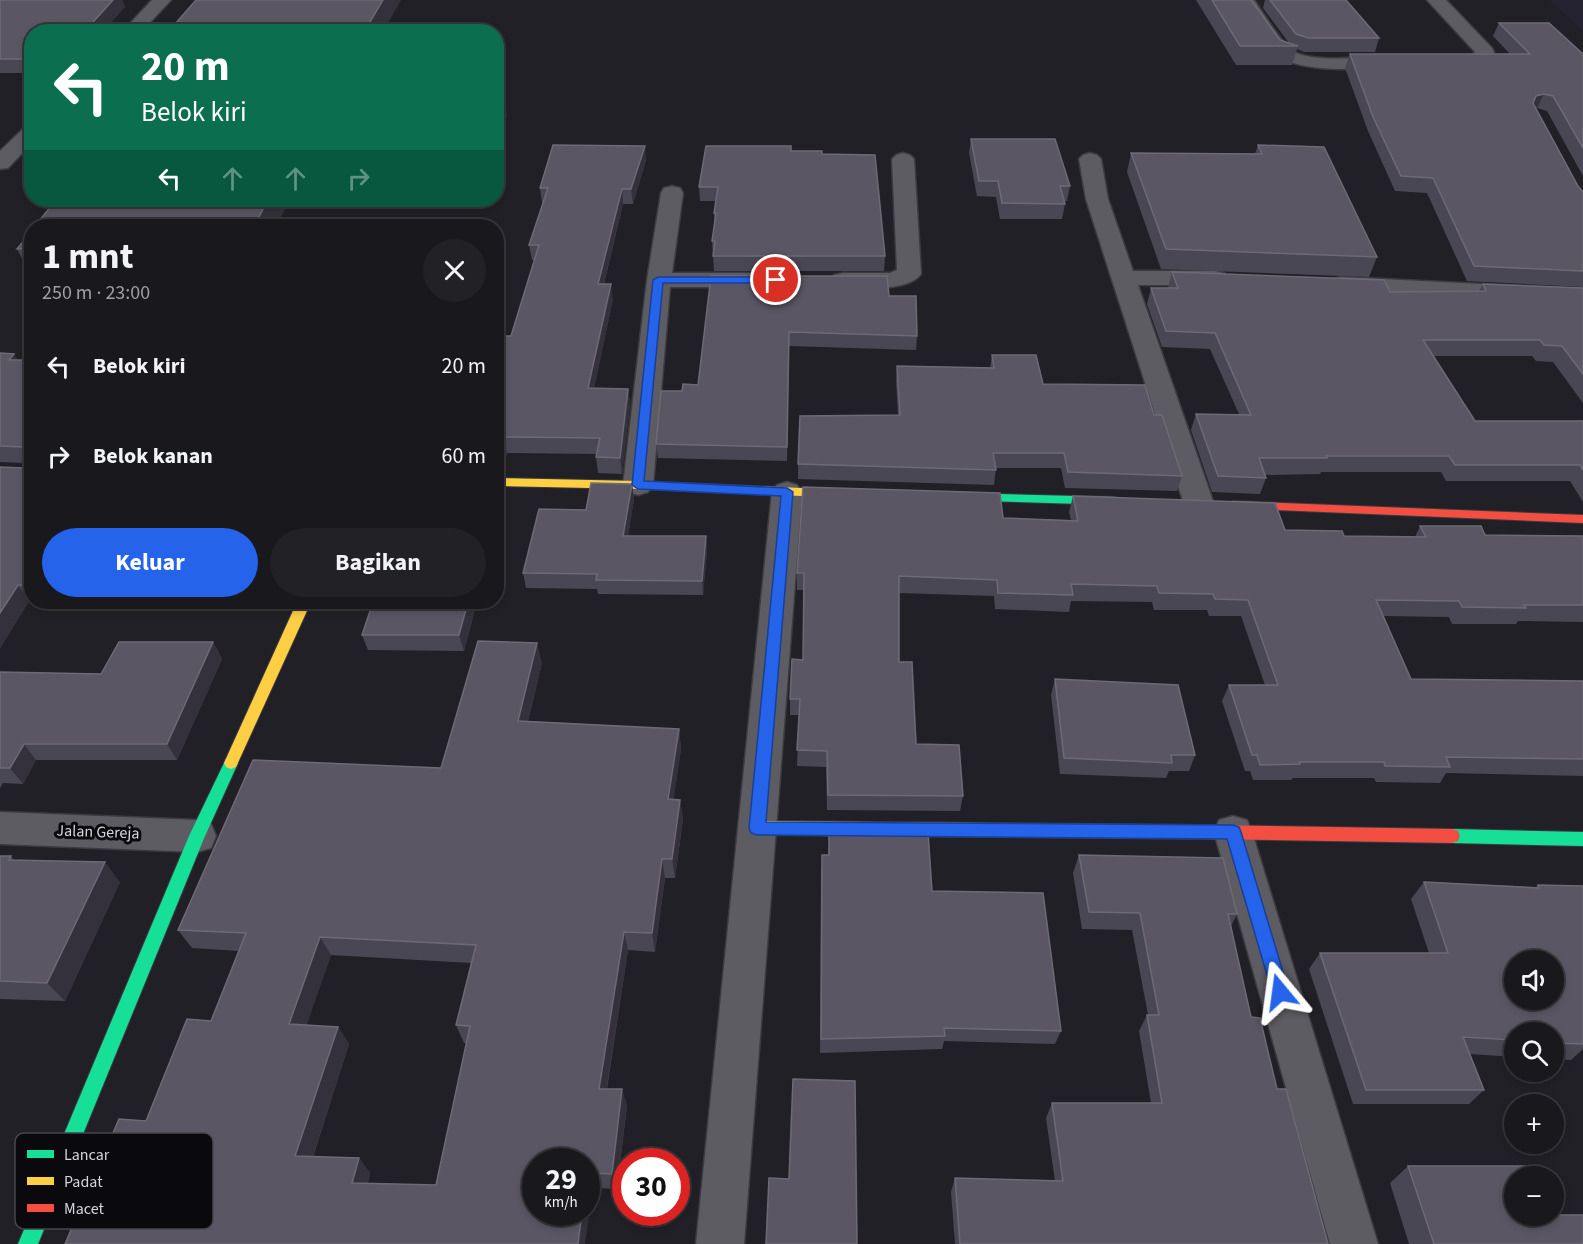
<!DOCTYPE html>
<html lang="id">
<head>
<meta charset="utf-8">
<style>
	:root { --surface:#19181c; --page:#222125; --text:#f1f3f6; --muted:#9fa0a3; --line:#37373b; --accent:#2563eb }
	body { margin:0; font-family:"Source Sans 3",sans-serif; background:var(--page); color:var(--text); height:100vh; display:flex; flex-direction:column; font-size:22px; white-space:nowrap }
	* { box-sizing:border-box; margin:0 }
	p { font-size:20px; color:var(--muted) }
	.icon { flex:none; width:33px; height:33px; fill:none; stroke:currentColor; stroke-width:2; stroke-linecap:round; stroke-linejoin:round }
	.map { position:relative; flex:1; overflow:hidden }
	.side { position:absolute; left:24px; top:219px; width:480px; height:390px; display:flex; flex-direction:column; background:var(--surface); border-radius:24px; box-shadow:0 3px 9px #0003,0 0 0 2px var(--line) }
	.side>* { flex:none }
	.hud { position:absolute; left:24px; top:24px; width:480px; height:183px; border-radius:24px; box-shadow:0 3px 9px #0003,0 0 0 2px var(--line); background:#0b6e4f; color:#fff; overflow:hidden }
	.fabs { position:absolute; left:1504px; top:950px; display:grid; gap:12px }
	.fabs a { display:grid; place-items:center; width:60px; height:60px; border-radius:50%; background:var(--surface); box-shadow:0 3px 9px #0003,0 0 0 2px var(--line); font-size:30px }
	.speed { position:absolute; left:522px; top:1148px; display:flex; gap:12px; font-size:30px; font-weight:700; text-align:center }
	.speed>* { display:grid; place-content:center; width:78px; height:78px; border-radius:50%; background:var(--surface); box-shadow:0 3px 9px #0003,0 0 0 2px var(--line); line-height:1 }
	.speed small { font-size:15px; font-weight:400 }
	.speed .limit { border:9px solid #d22; background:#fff; color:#111 }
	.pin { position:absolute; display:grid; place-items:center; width:51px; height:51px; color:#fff; margin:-26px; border:3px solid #fff; border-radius:50%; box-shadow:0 2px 6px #0007 }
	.me { position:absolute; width:66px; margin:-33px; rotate:344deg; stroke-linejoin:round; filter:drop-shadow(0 0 4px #0008) }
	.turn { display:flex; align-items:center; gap:21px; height:126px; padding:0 18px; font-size:27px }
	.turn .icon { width:78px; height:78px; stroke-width:2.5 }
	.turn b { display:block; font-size:42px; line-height:51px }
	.lanes { display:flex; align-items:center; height:57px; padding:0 18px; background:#0003; justify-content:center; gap:30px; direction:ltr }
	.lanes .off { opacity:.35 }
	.round { display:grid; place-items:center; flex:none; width:63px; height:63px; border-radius:32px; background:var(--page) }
	.headline { display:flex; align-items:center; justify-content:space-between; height:102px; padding:0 18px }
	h1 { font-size:36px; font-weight:700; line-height:45px }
	.button { display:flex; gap:12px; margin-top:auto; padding:12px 18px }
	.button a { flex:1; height:69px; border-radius:36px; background:var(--accent); color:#fff; font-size:24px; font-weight:700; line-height:69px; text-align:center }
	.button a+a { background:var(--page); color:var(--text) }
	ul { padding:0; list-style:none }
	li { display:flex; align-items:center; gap:18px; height:90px; padding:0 18px }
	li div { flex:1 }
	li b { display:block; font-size:22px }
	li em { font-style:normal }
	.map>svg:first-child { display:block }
	.built { fill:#252331 }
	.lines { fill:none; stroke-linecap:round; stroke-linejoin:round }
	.street-casing { stroke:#3c3b40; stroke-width:3 }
	.fast-casing { stroke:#3c3b40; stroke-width:2 }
	.slow-casing { stroke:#3c3b40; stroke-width:2 }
	.jam-casing { stroke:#3c3b40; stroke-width:2 }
	.street { fill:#5d5c62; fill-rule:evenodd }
	.fast { fill:#16e098; fill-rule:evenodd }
	.slow { fill:#ffcf43; fill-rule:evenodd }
	.jam { fill:#f24e42; fill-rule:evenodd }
	.wall { fill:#4a4754; fill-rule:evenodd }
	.shaded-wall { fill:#34313c }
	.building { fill:#5a5663; stroke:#6d6a76; stroke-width:1.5; fill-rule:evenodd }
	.route { fill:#2563eb; stroke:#184099; stroke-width:1.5 }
	.labels { text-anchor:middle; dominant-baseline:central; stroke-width:6; stroke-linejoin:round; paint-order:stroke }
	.street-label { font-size:16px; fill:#d6d5dc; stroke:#0a090d }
	.key { fill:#0a090d; stroke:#47464b; stroke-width:1.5 }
	.key-label { font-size:16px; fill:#d6d5dc }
</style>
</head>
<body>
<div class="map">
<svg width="1583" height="1244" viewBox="0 0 1583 1244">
	<rect width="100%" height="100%" fill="#212026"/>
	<path class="built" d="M 1550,0 L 1583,0 L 1583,31 Z"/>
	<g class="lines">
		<defs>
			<g id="street">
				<path d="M 152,0 L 171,0 L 141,32 L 122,32 Z"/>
				<path d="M 1236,0 L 1254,0 C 1264,14 1278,38 1290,49 C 1309,65 1368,56 1392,56 L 1399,58 L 1401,62 L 1399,66 L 1392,68 C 1354,68 1313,74 1277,57 Z"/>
				<path d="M 1427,0 L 1446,0 L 1492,48 L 1494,52 L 1486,64 L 1443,68 L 1436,66 L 1434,62 L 1436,58 L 1473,55 L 1475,52 Z"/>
				<path d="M 32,125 L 32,143 L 8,168 L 0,169 L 0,151 L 25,127 Z"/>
				<path d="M 903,153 L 910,155 L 914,159 L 921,274 C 909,292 854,290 834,285 L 831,280 L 834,275 L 843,273 L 890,273 L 897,270 L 892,159 L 896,155 Z"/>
				<path d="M 1090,153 L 1097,155 L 1101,159 L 1108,199 L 1133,271 L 1215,271 L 1224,273 L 1227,278 L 1224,283 L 1215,285 L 1138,285 L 1214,504 L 1210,511 L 1199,514 L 1188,511 L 1184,504 L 1086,199 L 1079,159 L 1083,155 Z"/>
				<path d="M 672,186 L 680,188 L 683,193 L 672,273 L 756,273 L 765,275 L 768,280 L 765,285 L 756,287 L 670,287 L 653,485 L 648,492 L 638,495 L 628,492 L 623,485 L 647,280 L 661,193 L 664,188 Z"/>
				<path d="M 1342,277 L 1583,289 L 1583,303 L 1333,289 L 1330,284 L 1333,279 Z"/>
				<path d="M 787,482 L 797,485 L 802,492 L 744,1244 L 696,1244 L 772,492 L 777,485 Z"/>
				<path d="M 0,812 L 197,820 L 211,824 L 216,836 L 211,848 L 197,852 L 0,844 Z"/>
				<path d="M 1233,816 L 1247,820 L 1252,832 L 1378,1244 L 1330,1244 L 1214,832 L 1219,820 Z"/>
			</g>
			<g id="fast">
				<path d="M 957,493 L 1115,497 L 1121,501 L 1115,505 L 953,500 L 951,497 Z"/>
				<path d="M 231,757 L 236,759 L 238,763 L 205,836 L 38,1244 L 18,1244 L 189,836 L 226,759 Z"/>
				<path d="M 1452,829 L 1583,832 L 1583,846 L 1452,843 L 1446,841 L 1444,836 L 1446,831 Z"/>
			</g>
			<g id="slow">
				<path d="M 496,478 L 638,481 L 848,490 L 854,494 L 848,498 L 638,489 L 496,486 Z"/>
				<path d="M 297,602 L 311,602 L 236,767 L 231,769 L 226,767 L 224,763 Z"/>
				<path d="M 757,821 L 1206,825 L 1212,827 L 1214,832 L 1212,837 L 1206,839 L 757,835 L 751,833 L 749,828 L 751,823 Z"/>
			</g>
			<g id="jam">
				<path d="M 1233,501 L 1583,515 L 1583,523 L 1229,508 L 1227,505 Z"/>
				<path d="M 1206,825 L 1452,829 L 1458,831 L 1460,836 L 1458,841 L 1452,843 L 1206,839 L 1200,837 L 1198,832 L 1200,827 Z"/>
			</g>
		</defs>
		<use href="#street" class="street-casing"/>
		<use href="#fast" class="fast-casing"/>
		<use href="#slow" class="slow-casing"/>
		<use href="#jam" class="jam-casing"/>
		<use href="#street" class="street"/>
		<use href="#fast" class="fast"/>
		<use href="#slow" class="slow"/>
		<use href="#jam" class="jam"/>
	</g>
	<g class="wall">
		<path d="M 0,0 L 122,0 L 125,7 L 32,32 L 32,73 L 0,73 Z"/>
		<path d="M 1196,0 L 1251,0 L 1280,40 L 1289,43 L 1263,8 L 1265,0 L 1270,0 L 1379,38 L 1375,52 L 1304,52 L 1297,49 L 1292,65 L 1236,65 Z"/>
		<path d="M 1499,23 L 1583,54 L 1583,176 L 1547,111 L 1537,108 L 1536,108 L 1578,186 L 1583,192 L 1583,287 L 1467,281 L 1427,193 L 1395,191 L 1368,131 L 1345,68 L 1350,54 L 1510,54 L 1493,36 Z"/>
		<path d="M 971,139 L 1070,186 L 1067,201 L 1064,201 L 1065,204 L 1062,219 L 1000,219 L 996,197 L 977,196 L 969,153 Z"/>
		<path d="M 1258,145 L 1377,257 L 1369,277 L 1161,269 L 1127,172 L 1131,153 L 1255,154 Z"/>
		<path d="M 791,151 L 822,154 L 885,256 L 884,271 L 714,271 L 712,241 L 714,225 L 714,213 L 716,201 L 700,201 L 699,187 Z"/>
		<path d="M 646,160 L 633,204 L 623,204 L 604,284 L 613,299 L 594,388 L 628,389 L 630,404 L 622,474 L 598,473 L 596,457 L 597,454 L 507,453 L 503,469 L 496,469 L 496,336 L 511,336 L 534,260 L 532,260 L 529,245 L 543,202 L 542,202 L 540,188 Z"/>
		<path d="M 32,231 L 32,275 L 31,275 L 17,249 Z"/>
		<path d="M 1172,272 L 1390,292 L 1479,291 L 1483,284 L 1583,288 L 1583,403 L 1553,362 L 1536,361 L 1532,356 L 1434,356 L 1475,421 L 1583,421 L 1583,502 L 1570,481 L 1446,481 L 1441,472 L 1321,472 L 1320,474 L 1265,475 L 1266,478 L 1260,494 L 1212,492 L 1191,430 L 1196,414 L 1239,414 L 1210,349 L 1162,347 L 1147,304 L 1151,288 L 1168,288 Z"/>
		<path d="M 711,276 L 889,296 L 917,336 L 916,350 L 789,346 L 787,461 L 658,458 L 656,444 L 682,391 L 698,385 Z"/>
		<path d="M 0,353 L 17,360 L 32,360 L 32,601 L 29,601 L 0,648 L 24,463 L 0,462 Z"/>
		<path d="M 992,355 L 1043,384 L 1154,415 L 1182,476 L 1177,491 L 1065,488 L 1061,468 L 996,468 L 994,485 L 798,479 L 798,464 L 898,415 L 896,381 L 897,366 L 990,368 Z"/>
		<path d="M 632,484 L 634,499 L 628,536 L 706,536 L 707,551 L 703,595 L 598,594 L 597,589 L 526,588 L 523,573 L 586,510 Z"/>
		<path d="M 1073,496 L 1285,530 L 1344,536 L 1415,537 L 1420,526 L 1485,535 L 1583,536 L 1583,622 L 1518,621 L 1516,624 L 1452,624 L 1449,617 L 1384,616 L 1411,679 L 1583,681 L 1583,776 L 1446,773 L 1440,783 L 1376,782 L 1374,778 L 1293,778 L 1291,780 L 1253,780 L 1250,771 L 1245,771 L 1222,701 L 1229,685 L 1265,685 L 1241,616 L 1209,616 L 1207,610 L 1154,610 L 1152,602 L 1071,601 L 1069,612 L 995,609 L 994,596 L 899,593 L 899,662 L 916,744 L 963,796 L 960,811 L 827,810 L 826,767 L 797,766 L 799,715 L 790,715 L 790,699 L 803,660 L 804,590 L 797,590 L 797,573 L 1003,518 L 1071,520 L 1069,512 Z"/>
		<path d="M 43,602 L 186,602 L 186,603 Z"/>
		<path d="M 373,602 L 477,602 L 464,651 L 368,650 L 362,635 Z"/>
		<path d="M 213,642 L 222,659 L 177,760 L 36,760 L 23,784 L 3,783 L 0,788 L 0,672 L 101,674 Z"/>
		<path d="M 542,663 L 528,721 L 679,729 L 681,749 L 673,800 L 680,800 L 683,819 L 675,878 L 665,878 L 655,952 L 628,950 L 607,1089 L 627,1105 L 617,1189 L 593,1188 L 65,1244 L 211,1021 L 239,951 L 192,948 L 178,930 L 441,768 ZM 331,955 L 471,963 L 456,1025 L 464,1043 L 467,1043 L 436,1185 L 368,1183 L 370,1173 L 359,1158 L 313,1157 L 349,1044 L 338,1027 L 306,1025 Z"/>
		<path d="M 1055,679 L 1195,755 L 1189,771 L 1169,771 L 1166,778 L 1060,774 L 1051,695 Z"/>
		<path d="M 829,831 L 932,891 L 1061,1031 L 1055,1044 L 944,1041 L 942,1049 L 820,1053 L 821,870 L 828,855 Z"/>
		<path d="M 1079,855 L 1237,914 L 1231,926 L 1251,1017 L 1277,1089 L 1328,1244 L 955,1244 L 951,1192 L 955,1178 L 1055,1181 L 1046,1118 L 1052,1103 L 1151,1103 L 1139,1031 L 1147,1015 L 1148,1015 L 1132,930 L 1082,929 L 1073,873 Z"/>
		<path d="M 0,856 L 11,856 L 14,860 L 120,882 L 65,1001 L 0,999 Z"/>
		<path d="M 1424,882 L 1536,887 L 1538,885 L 1583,886 L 1583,1049 L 1571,1060 L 1554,1059 L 1554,1032 L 1515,1032 L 1515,1057 L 1470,1054 L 1484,1090 L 1469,1104 L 1353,1104 L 1309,969 L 1320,953 L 1429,953 L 1411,899 Z"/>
		<path d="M 1408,1166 L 1515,1215 L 1583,1244 L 1409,1244 L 1390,1183 Z"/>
	</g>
	<g class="shaded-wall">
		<path d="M 113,0 L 122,0 L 125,7 L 103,32 L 84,32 Z"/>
		<path d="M 383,0 L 401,0 L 383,32 L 364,32 Z"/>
		<path d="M 1544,94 L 1537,108 L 1529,111 L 1536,96 Z"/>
		<path d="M 505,101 L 507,116 L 496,146 L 496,124 Z"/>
		<path d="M 645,146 L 646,160 L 633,204 L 631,189 Z"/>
		<path d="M 622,189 L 623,204 L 600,299 L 598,284 Z"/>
		<path d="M 268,200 L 290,200 L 276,226 L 254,226 Z"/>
		<path d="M 611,284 L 613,299 L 591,404 L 588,388 Z"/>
		<path d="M 14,354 L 23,370 L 9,360 Z"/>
		<path d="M 628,389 L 630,404 L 622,474 L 620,458 Z"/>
		<path d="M 504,437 L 507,453 L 503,469 L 499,453 Z"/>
		<path d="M 632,484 L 634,499 L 626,550 L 623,536 Z"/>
		<path d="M 706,536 L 707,551 L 703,595 L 702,581 Z"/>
		<path d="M 18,585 L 29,601 L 0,648 L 0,613 Z"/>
		<path d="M 468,602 L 477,602 L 464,651 L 459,635 Z"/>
		<path d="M 213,642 L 222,659 L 177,760 L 167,744 Z"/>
		<path d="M 537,643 L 542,663 L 523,741 L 518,721 Z"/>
		<path d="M 679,729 L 681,749 L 671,819 L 668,799 Z"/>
		<path d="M 24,744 L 36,760 L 23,784 L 10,768 Z"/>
		<path d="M 680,800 L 683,819 L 675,878 L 672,859 Z"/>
		<path d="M 662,859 L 665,878 L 655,952 L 652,933 Z"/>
		<path d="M 105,862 L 120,882 L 65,1001 L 47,983 Z"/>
		<path d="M 624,932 L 628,950 L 604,1105 L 599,1089 Z"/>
		<path d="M 320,937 L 331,955 L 301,1042 L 289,1024 Z"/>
		<path d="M 338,1027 L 349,1044 L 308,1171 L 295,1156 Z"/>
		<path d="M 622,1089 L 627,1105 L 617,1189 L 612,1174 Z"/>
		<path d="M 359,1158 L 370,1173 L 364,1198 L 352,1183 Z"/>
		<path d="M 588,1173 L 593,1188 L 585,1244 L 578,1244 L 582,1212 L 586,1212 L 586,1184 Z"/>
	</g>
	<g class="building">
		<path d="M 0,0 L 113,0 L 84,32 L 32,32 L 32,59 L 0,59 Z"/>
		<path d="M 196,0 L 383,0 L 364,32 L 168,32 Z"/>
		<path d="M 1212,0 L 1251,0 L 1280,40 L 1298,46 L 1240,46 Z"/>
		<path d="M 1270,0 L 1346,0 L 1379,38 L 1309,38 L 1296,34 Z"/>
		<path d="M 1499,23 L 1549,23 L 1583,54 L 1583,148 L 1553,96 L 1544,94 L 1536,96 L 1533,103 L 1578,186 L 1583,192 L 1583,271 L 1474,266 L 1433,178 L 1401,176 L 1373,117 L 1350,54 L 1530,54 Z"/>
		<path d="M 496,101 L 505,101 L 496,124 Z"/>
		<path d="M 971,139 L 1055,139 L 1070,186 L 1060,186 L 1065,204 L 1002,203 L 998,181 L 979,181 Z"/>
		<path d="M 553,145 L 645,146 L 631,189 L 622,189 L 598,284 L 611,284 L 588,388 L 628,389 L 620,458 L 596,457 L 600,438 L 504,437 L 499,453 L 496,453 L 496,336 L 511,336 L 539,245 L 529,245 L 548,188 L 540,188 Z"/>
		<path d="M 1258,145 L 1324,147 L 1377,257 L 1166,249 L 1131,153 L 1262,154 Z"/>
		<path d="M 706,146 L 791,146 L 791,151 L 822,151 L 822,154 L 875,155 L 885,256 L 713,256 L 715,241 L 712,241 L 716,213 L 714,213 L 718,187 L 699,187 Z"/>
		<path d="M 56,200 L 268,200 L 254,226 L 35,226 Z"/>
		<path d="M 32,231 L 32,248 L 17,249 Z"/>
		<path d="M 1172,272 L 1384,280 L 1390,292 L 1486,291 L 1483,284 L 1583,288 L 1583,374 L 1562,346 L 1544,345 L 1540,340 L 1423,340 L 1475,421 L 1583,421 L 1583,470 L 1580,465 L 1455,465 L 1449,456 L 1326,456 L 1327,458 L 1259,458 L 1266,478 L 1218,476 L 1196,414 L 1251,415 L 1215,333 L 1166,331 L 1151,288 L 1178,288 Z"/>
		<path d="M 711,276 L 887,276 L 889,296 L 916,296 L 917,336 L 789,332 L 787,447 L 656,444 L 661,391 L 682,391 L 683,384 L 698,385 Z"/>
		<path d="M 0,353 L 14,354 L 9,360 L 32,360 L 32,585 L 18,585 L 0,613 L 0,467 L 24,468 L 24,447 L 0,446 Z"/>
		<path d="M 992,355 L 1036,355 L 1043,384 L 1145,385 L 1154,415 L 1162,415 L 1182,476 L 1068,472 L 1064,453 L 993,453 L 996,470 L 798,464 L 800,416 L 900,415 L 897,366 L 994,368 Z"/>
		<path d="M 591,483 L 632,484 L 623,536 L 706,536 L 702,581 L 596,580 L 597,574 L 523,573 L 539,509 L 586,510 Z"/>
		<path d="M 803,487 L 1000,493 L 1003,518 L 1078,521 L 1073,496 L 1275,503 L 1285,530 L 1342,531 L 1344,536 L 1426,537 L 1420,526 L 1481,526 L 1485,535 L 1583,536 L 1583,605 L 1524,605 L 1526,608 L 1462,607 L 1459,601 L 1376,600 L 1411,679 L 1583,681 L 1583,759 L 1446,757 L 1450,767 L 1385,766 L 1384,762 L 1299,762 L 1300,764 L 1260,765 L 1257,755 L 1252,755 L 1229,685 L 1278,685 L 1248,600 L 1215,599 L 1213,594 L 1159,593 L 1157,586 L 1071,584 L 1073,595 L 998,593 L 997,580 L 899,576 L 899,662 L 912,662 L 916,744 L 959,745 L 963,796 L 828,795 L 827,751 L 797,750 L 800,699 L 790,699 L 792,659 L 803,660 L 804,573 L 797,573 Z"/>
		<path d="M 373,602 L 468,602 L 459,635 L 362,635 Z"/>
		<path d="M 478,641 L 537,643 L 518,721 L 679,729 L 668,799 L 680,800 L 672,859 L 662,859 L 652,933 L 624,932 L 599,1089 L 622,1089 L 612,1174 L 588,1173 L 586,1184 L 586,1161 L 536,1161 L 536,1212 L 582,1212 L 578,1244 L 65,1244 L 119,1119 L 146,1121 L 187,1019 L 211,1021 L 246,933 L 178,930 L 253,760 L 441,768 ZM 320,937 L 476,945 L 456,1025 L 470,1026 L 436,1185 L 352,1183 L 359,1158 L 295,1156 L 338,1027 L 289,1024 Z"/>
		<path d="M 119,642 L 213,642 L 167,744 L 24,744 L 10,768 L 0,768 L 0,672 L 101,674 Z"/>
		<path d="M 1055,679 L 1178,685 L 1195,755 L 1171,755 L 1172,763 L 1064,758 Z"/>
		<path d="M 829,831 L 928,832 L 932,891 L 1043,893 L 1061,1031 L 944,1028 L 945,1036 L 821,1039 L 822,855 L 829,855 Z"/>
		<path d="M 1079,855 L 1223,858 L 1237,914 L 1228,914 L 1251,1017 L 1260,1018 L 1277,1089 L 1286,1089 L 1328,1244 L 960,1244 L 955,1178 L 1063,1181 L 1052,1103 L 1162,1103 L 1147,1015 L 1159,1015 L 1140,913 L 1089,912 Z"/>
		<path d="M 0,856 L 11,856 L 9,860 L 105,862 L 47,983 L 0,981 Z"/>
		<path d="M 1424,882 L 1539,888 L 1538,885 L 1583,886 L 1583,1044 L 1554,1043 L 1554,1032 L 1515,1032 L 1515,1040 L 1463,1037 L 1484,1090 L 1366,1090 L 1320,953 L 1448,953 ZM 1515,960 L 1554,960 L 1554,999 L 1515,999 Z"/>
		<path d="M 793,1079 L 855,1081 L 857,1244 L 766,1244 L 769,1178 L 789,1179 Z"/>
		<path d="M 1408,1166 L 1530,1166 L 1534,1176 L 1515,1176 L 1515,1215 L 1583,1215 L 1583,1244 L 1434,1244 Z"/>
	</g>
	<path class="route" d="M 658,277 L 776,277 L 781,280 L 776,283 L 663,283 L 644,481 L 787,488 L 793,492 L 766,822 L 1233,825 L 1239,827 L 1241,832 L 1289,992 L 1287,998 L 1280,1000 L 1274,998 L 1272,992 L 1227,839 L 757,835 L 751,833 L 749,828 L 781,496 L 638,489 L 632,485 L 653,280 Z"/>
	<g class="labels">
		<g class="street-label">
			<text transform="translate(98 832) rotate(2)">Jalan Gereja</text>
		</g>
	</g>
	<rect x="15" y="1133" width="198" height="96" rx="9" class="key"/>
	<rect x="27" y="1150" width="27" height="8" fill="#16e098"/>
	<rect x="27" y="1177" width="27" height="8" fill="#ffcf43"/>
	<rect x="27" y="1204" width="27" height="8" fill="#f24e42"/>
	<g class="key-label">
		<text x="64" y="1160">Lancar</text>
		<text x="64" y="1187">Padat</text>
		<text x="64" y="1214">Macet</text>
	</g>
</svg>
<div class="fabs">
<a><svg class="icon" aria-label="sound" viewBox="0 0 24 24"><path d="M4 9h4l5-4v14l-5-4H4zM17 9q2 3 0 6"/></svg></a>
<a><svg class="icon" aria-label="search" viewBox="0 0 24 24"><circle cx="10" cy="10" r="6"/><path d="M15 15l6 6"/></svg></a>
<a>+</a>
<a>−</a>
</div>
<div class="speed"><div>29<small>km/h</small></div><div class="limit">30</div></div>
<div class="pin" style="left:776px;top:280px;background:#d93025"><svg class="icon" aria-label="arrive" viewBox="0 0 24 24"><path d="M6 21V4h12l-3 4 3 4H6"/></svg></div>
<svg class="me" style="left:1280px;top:992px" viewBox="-20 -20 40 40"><path d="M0-17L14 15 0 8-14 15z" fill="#2563eb" stroke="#fff" stroke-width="4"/></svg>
<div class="hud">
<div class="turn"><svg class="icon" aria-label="left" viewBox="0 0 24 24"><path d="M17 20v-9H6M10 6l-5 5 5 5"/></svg><div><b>20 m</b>Belok kiri</div></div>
<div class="lanes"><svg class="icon" aria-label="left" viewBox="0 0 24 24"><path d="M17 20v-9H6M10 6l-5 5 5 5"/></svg><svg class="icon off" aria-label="ahead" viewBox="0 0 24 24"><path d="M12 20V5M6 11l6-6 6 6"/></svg><svg class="icon off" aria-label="ahead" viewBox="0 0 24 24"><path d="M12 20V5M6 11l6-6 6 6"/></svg><svg class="icon off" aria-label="right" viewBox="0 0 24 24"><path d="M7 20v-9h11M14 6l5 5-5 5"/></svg></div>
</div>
<section class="side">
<div class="headline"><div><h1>1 mnt</h1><p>250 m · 23:00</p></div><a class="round"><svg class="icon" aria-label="close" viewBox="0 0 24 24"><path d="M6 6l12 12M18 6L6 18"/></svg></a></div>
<ul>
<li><svg class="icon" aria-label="left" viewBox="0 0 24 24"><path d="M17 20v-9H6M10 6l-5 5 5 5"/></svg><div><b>Belok kiri</b></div><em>20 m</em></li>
<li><svg class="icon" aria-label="right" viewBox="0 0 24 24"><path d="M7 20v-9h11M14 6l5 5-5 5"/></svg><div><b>Belok kanan</b></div><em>60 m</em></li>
</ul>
<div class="button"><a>Keluar</a><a>Bagikan</a></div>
</section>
</div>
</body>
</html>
